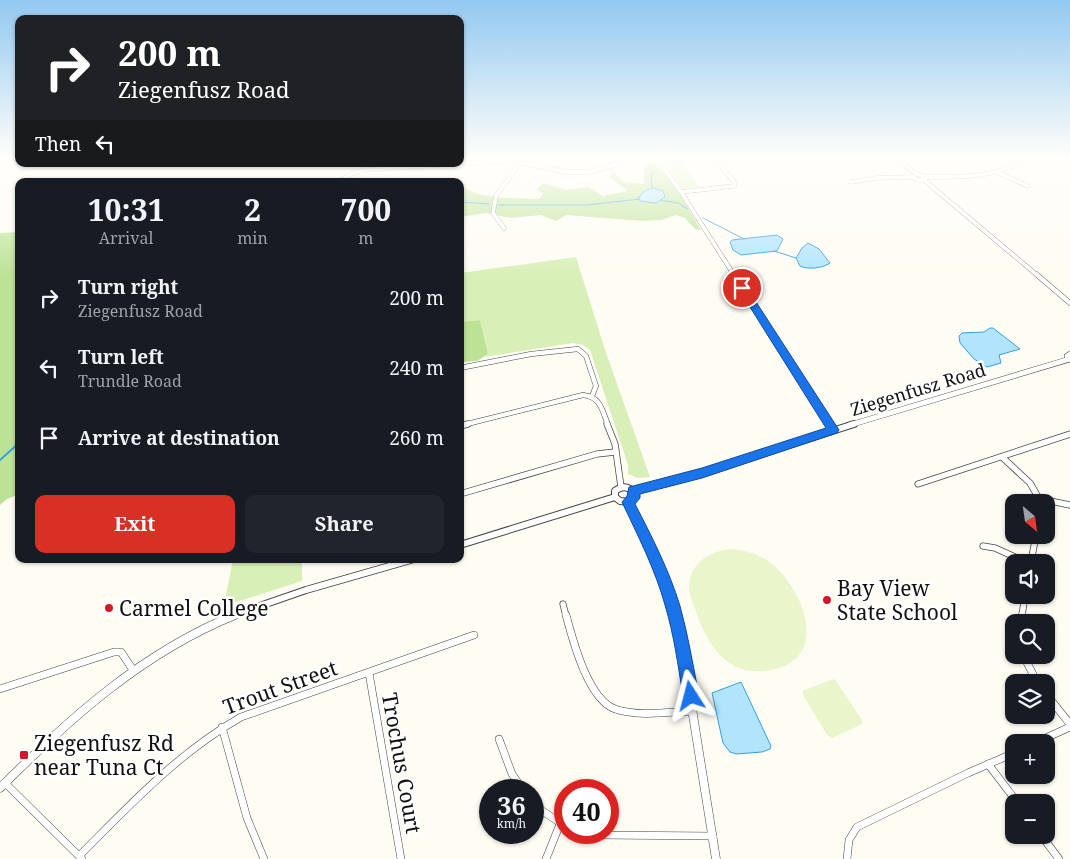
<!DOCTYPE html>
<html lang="en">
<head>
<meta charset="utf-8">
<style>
	:root { --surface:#171b24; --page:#20242c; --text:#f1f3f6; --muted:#9ea1a6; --accent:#d93025 }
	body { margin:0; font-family:"Noto Serif",serif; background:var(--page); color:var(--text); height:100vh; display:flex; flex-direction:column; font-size:19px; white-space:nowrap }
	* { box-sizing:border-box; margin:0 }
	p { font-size:16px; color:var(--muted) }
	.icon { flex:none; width:28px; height:28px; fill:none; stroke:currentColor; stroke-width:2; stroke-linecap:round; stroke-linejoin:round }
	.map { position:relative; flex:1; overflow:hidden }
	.side { position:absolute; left:15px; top:178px; width:449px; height:385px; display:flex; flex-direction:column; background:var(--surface); border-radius:10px; box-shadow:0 1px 4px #0004 }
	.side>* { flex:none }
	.hud { position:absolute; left:15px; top:15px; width:449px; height:152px; border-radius:10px; box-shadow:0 1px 4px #0004; background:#202124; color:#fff; overflow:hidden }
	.needle { width:32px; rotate:151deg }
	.controls { position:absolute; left:1005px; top:494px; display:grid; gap:10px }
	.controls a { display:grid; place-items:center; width:50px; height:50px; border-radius:10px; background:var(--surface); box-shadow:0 1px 4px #0004; font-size:25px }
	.speed { position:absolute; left:479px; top:779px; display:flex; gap:10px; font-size:25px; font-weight:700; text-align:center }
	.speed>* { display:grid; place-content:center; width:65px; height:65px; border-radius:50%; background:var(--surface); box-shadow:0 1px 4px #0004; line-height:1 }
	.speed small { font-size:12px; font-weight:400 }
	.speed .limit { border:8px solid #d22; background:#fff; color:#111 }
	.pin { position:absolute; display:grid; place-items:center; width:42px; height:42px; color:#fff; margin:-21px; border:2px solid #fff; border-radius:50%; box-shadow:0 1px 5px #0007 }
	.me { position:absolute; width:55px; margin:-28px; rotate:351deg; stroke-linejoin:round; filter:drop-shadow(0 0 4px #0008) }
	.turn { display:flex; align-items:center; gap:18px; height:105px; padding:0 20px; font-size:22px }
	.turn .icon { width:65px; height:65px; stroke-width:2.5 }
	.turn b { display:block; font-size:35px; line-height:42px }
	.then { display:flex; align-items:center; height:48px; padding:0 20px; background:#0003; gap:10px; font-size:19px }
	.eta { display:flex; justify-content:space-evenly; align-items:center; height:85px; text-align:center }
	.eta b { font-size:30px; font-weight:700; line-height:35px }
	.action { display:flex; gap:10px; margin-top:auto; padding:10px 20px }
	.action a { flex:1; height:58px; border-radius:10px; background:var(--accent); color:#fff; font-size:20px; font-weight:700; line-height:58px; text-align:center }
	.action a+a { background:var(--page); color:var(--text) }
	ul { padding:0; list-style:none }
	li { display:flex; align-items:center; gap:15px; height:70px; padding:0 20px }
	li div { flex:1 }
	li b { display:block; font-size:19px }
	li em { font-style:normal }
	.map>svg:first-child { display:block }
	.green { fill:#d8efb8 }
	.forest { fill:#bce295 }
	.pitch { fill:#e9f5cb }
	.water { fill:#b2e5fd; stroke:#30a1dd }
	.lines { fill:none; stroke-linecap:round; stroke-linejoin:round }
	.stream-far1 { stroke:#30a1dd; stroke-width:1 }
	.stream { stroke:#30a1dd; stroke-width:2 }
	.minor-far3-casing { stroke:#444; stroke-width:4.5 }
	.minor-far2-casing { stroke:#444; stroke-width:5.5 }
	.minor-far1-casing { stroke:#444; stroke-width:7 }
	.minor-casing { stroke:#444; stroke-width:8 }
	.tertiary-far2-casing { stroke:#444; stroke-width:6 }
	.tertiary-far1-casing { stroke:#444; stroke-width:8 }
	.tertiary-casing { stroke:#444; stroke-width:9 }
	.minor-far3 { stroke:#fff; stroke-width:4 }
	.minor-far2 { stroke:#fff; stroke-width:4.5 }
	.minor-far1 { stroke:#fff; stroke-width:5.5 }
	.minor { stroke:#fff; stroke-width:7 }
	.tertiary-far2 { stroke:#fff; stroke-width:5 }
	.tertiary-far1 { stroke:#fff; stroke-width:6 }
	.tertiary { stroke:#fff; stroke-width:8 }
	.route { fill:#1a73e8; stroke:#114b97 }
	.poi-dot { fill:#d31629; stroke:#fff; stroke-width:2 }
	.labels { text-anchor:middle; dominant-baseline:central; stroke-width:5; stroke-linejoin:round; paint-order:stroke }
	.street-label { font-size:18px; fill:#111; stroke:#fff }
	.near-poi-label { font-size:21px; fill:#111; stroke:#fff; text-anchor:start }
	.near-street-label { font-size:21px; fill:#111; stroke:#fff }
</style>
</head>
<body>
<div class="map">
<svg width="1070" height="859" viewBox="0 0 1070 859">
	<rect width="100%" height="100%" fill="#fffcf4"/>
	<g class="green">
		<path d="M 653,157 L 692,157 L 681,162 L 699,187 L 682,189 L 665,163 Z"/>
		<path d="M 576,257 L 605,350 L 650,477 L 638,478 L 628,474 L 628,465 L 590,350 L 583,345 L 573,343 L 485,357 L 488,354 L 480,320 L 460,322 L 460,273 Z"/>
		<path d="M 233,559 L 302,559 L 302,581 L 224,606 Z"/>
	</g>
	<g class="forest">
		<path d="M 650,161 C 668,169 690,212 701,230 L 695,229 L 685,218 L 676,215 L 661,220 L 643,221 L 566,215 L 556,221 L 541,215 L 510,218 L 486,213 L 460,217 L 460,185 C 482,201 513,197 539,199 L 543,194 L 537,189 L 543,183 L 566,190 L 588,187 L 603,196 L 628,191 L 610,177 L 613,172 L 624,182 L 644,184 L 644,163 Z"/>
		<path d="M 19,232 L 19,494 L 7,499 L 0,505 L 0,233 Z"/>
		<path d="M 480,320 L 488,354 L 477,361 L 460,362 L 460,322 Z"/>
	</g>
	<g class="pitch">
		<path d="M 733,549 C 747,551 761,555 772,564 C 804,590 831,659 771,670 C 731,678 710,650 697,615 C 694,606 689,596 689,586 C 690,562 712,550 733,549 Z"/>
		<path d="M 833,679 L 836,681 L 862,720 L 862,724 L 832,738 L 827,735 L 803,695 L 803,691 Z"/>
	</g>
	<g class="water">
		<path d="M 653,188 L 663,191 L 665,197 L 656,203 L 640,201 L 638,198 L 645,191 Z"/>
		<path d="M 777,235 L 783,239 L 777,251 L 741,255 L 733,250 L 730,242 L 732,240 Z"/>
		<path d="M 808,243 L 819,249 L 830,263 C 823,268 808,270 800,266 L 796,258 L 802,248 Z"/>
		<path d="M 990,328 L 993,328 L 1020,349 L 999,355 L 1001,363 L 987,367 L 974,359 L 960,343 L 959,336 L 962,333 L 984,332 Z"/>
		<path d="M 741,682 L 771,746 L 770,749 L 762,752 L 736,754 L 730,752 L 723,743 L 712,693 Z"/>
	</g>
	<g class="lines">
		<g class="stream-far1">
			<path d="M 670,164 L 684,157"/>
			<path d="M 652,188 L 651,175 L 658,169"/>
			<path d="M 660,200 L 678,203 L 688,209"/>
			<path d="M 460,202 L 489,204"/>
			<path d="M 498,205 L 587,205 L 640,199"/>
			<path d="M 703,218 L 744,239"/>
			<path d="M 774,251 L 796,258"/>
		</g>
		<path class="stream" d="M 0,460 L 19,443"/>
		<defs>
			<g id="minor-far3">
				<path d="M 895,157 L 916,174"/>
				<path d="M 996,172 L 1028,186"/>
				<path d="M 918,174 L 924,177 L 925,180 L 918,180 L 912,177 Z"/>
				<path d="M 924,177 C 961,177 997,178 1030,158"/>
				<path d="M 924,180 L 1037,275"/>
				<path d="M 339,181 L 354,173 L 366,170 L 496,161 L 529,164 L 565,172 L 590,172 L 629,161 L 648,159 L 660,163 L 681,192 L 734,275"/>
				<path d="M 851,182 L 876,178 L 912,177"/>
				<path d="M 681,192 L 734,186 L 735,183 L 714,157"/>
				<path d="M 504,228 L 493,213 L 496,196 L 520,163"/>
			</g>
			<g id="minor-far2">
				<path d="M 733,274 L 830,425"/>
				<path d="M 1036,274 L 1070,303"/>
				<path d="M 460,368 L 531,354 L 578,349 L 586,356 L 596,386 L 592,396"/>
				<path d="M 463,425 L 583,395 C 601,397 602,410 608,425"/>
			</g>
			<g id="minor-far1">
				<path d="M 607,424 L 615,444 L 621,487"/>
				<path d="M 829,424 L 833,430"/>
				<path d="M 460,426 L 468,424"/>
				<path d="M 1002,457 L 1030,483 L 1041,502"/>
				<path d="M 918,484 L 1070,434"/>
				<path d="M 460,494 L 597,454 L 615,452"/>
				<path d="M 1041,499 L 1070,505"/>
				<path d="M 983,546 L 995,548 L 1026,562"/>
				<path d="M 1031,562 L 1036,535"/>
				<path d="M 563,604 L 566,616"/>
				<path d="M 1022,616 L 1025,595"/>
			</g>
			<g id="minor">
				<path d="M 566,615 C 573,641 588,699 615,709 C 639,717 669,712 693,711"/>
				<path d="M 1021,622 L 1022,615"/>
				<path d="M 1023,655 L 1037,682"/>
				<path d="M 369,673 L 401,859"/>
				<path d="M 0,689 L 114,652 L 121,652 L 133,670"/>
				<path d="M 1046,694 L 1070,724"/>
				<path d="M 222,727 L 247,818 L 264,859"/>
				<path d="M 499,739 L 512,774 L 523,790"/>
				<path d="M 1037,742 L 1070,727"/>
				<path d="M 988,764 L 1017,802"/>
				<path d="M 5,783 L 82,859"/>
				<path d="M 532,801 L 541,810 L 565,826"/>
				<path d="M 586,832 L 600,835 L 713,836"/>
				<path d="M 1041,835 L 1059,859"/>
				<path d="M 80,855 C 131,804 178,753 241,717 L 474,635"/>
				<path d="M 546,859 L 560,824"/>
				<path d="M 847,859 L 849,840 L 857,827 L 968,773 L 1014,753"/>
			</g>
			<g id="tertiary-far2">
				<path d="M 1070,354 L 1067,356 L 1070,359"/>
				<path d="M 850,425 L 1070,359"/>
			</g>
			<g id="tertiary-far1">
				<path d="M 633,491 L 702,473 L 854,424"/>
				<path d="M 615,497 L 620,501 L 630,502 L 634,498 L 633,491"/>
				<path d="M 615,497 L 615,491 C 622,486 626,486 633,491"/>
				<path d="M 628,502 L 657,567 L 675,616"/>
				<path d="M 460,545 L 615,497"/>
				<path d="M 231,616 L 306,590 L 414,559"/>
			</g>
			<g id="tertiary">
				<path d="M 675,615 L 680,634 L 716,859"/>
				<path d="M 0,788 C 69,719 143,652 235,615"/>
			</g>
		</defs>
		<use href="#minor-far3" class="minor-far3-casing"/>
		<use href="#minor-far2" class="minor-far2-casing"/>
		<use href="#minor-far1" class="minor-far1-casing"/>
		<use href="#minor" class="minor-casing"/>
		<use href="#tertiary-far2" class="tertiary-far2-casing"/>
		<use href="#tertiary-far1" class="tertiary-far1-casing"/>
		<use href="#tertiary" class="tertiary-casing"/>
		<use href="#minor-far3" class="minor-far3"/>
		<use href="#minor-far2" class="minor-far2"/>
		<use href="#minor-far1" class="minor-far1"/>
		<use href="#minor" class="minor"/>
		<use href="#tertiary-far2" class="tertiary-far2"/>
		<use href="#tertiary-far1" class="tertiary-far1"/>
		<use href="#tertiary" class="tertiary"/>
	</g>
	<linearGradient id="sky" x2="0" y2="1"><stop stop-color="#92c8f0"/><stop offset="0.57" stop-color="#fffefa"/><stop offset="1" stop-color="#fffefa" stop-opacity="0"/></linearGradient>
	<rect width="1070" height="277" fill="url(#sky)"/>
	<path class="route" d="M 742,285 L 747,288 L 839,430 L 837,433 L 702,478 L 640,494 L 640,498 L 635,504 C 652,537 669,570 680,606 C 688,635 693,665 699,696 L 696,701 L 691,703 L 685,701 L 683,696 C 678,665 674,635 665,605 C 655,569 638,536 622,502 L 627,496 L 629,487 L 633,486 L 702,468 L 826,428 L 738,288 Z"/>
	<g class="poi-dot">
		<circle cx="827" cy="600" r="5"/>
		<circle cx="109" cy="608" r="5"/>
		<rect x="19" y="750" width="10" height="10" rx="2.5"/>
	</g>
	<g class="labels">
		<g class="street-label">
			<text transform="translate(918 389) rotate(-17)">Ziegenfusz Road</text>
		</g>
		<g class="near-poi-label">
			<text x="837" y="588">Bay View<tspan x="837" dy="24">State School</tspan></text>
			<text x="119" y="608">Carmel College</text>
			<text x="34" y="743">Ziegenfusz Rd<tspan x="34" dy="24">near Tuna Ct</tspan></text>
		</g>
		<g class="near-street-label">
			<text transform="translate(280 687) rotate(-20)">Trout Street</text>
			<text transform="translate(402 763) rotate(80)">Trochus Court</text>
		</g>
	</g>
</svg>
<div class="controls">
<a><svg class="needle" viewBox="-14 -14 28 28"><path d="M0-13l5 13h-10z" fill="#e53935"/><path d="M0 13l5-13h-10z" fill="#9ea1a6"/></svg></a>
<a><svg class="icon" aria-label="sound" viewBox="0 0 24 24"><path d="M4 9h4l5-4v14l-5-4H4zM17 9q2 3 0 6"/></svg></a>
<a><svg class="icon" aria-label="search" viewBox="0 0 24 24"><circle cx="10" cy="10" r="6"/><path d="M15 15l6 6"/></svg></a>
<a><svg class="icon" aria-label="layers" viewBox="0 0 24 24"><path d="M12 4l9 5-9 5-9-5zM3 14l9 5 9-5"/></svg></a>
<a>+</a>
<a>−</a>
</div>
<div class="speed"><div>36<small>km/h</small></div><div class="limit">40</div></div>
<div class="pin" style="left:742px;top:288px;background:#d93025"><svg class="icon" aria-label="arrive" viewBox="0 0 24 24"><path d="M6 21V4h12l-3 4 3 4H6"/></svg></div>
<svg class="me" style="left:691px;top:696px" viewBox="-20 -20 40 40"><path d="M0-17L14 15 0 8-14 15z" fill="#1a73e8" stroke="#fff" stroke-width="4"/></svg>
<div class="hud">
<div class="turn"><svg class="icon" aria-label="right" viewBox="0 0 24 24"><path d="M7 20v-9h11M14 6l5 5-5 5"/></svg><div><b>200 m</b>Ziegenfusz Road</div></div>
<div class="then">Then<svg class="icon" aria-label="left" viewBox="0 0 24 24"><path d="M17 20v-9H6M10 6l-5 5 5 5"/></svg></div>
</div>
<section class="side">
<div class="eta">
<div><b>10:31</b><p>Arrival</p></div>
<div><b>2</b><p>min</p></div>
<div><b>700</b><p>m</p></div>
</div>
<ul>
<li><svg class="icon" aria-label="right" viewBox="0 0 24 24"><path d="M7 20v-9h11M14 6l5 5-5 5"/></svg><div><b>Turn right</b><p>Ziegenfusz Road</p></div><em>200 m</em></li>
<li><svg class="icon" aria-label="left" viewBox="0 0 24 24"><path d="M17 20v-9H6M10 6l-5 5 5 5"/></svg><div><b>Turn left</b><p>Trundle Road</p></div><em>240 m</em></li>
<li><svg class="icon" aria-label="arrive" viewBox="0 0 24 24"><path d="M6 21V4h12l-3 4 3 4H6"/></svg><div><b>Arrive at destination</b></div><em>260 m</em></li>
</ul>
<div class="action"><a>Exit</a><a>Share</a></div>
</section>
</div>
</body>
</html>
